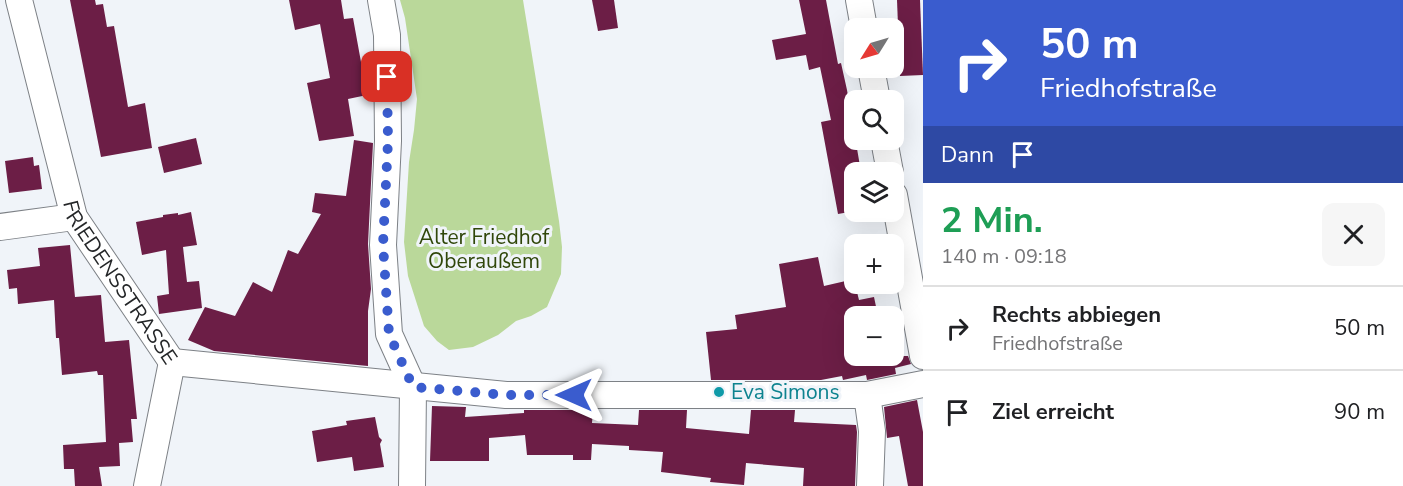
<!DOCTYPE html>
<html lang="de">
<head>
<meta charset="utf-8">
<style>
	:root { --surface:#fff; --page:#f6f6f6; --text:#202124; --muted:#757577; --line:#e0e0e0 }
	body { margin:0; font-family:"Nunito Sans",sans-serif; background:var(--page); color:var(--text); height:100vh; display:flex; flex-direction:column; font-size:22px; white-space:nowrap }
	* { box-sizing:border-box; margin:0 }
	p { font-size:20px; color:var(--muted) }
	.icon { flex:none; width:33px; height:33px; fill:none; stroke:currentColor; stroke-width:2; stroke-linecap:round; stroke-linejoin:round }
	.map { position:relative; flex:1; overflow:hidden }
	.panel { display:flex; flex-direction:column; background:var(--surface); width:480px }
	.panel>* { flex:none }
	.top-card { background:#3a5cce; color:#fff; overflow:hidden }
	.needle { width:39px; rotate:233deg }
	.controls { position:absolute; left:844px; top:18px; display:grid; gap:12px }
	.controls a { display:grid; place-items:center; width:60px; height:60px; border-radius:12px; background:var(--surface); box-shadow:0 6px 24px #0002; font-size:30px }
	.pin { position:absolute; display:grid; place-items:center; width:51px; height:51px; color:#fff; margin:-26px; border-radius:12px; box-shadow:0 3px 9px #0006 }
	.me { position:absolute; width:66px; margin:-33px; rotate:270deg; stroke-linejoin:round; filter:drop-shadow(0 0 4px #0008) }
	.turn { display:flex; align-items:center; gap:21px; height:126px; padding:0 18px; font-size:27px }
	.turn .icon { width:78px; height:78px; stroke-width:2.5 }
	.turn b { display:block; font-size:42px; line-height:51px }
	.then { display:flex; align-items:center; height:57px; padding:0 18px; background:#0003; gap:12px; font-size:22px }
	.round { display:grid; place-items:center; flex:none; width:63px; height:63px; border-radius:12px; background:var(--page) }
	.overview { display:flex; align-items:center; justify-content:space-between; height:102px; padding:0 18px }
	h1 { font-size:36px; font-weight:700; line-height:45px; color:#1e9e55 }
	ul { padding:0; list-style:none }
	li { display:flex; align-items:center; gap:18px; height:84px; padding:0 18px; border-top:2px solid var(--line) }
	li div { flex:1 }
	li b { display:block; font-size:22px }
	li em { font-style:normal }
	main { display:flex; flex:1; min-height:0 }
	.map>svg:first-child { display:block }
	.green { fill:#bad89a }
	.building { fill:#6c1e46 }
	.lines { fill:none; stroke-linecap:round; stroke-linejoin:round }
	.minor-casing { stroke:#7d8186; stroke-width:28 }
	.minor { stroke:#fff; stroke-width:26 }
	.route { stroke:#3a5cce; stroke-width:10; stroke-dasharray:0 18 }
	.culture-dot { fill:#0f9aa8; stroke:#f0f4f9; stroke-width:2 }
	.labels { text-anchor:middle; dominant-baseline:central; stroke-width:6; stroke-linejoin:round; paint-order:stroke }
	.park-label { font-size:21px; fill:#30470a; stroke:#f0f4f9 }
	.street-label { font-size:21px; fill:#242628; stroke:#f0f4f9 }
	.culture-label { font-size:21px; fill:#0d838f; stroke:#f0f4f9; text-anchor:start }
</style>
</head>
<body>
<main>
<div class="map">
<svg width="923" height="486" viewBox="0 0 923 486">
	<rect width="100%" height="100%" fill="#f0f4f9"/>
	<path class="green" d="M 400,0 L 523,0 L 559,221 L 562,247 L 561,274 L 547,307 L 531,316 L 516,321 L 498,335 L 473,347 L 449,350 L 437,341 L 424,326 L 408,276 L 404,242 L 409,162 L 414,130 L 417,99 L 405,18 Z"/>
	<g class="building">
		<path d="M 70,0 L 95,0 L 96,5 L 103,4 L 107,27 L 114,26 L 128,107 L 145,103 L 152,148 L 101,157 Z"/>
		<path d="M 289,0 L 341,0 L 344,19 L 353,18 L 367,95 L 348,99 L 354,136 L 319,141 L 307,83 L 330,78 L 320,24 L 295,30 Z"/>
		<path d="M 592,0 L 614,0 L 618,28 L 598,31 Z"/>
		<path d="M 799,0 L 826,0 L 838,64 L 841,63 L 847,90 L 861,172 L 855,172 L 855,211 L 838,214 L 821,122 L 831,120 L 820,67 L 809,70 L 806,55 L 776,60 L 772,40 L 806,34 Z"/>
		<path d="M 897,0 L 920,0 L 923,75 L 900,76 Z"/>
		<path d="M 196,138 L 202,164 L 164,173 L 158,147 Z"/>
		<path d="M 354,140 L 373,143 L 368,244 L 371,289 L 368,311 L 368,366 L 214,351 L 188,340 L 205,307 L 235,316 L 253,282 L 272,292 L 288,250 L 298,254 L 321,214 L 312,212 L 315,193 L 346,196 Z"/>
		<path d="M 33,157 L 34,166 L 39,165 L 42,189 L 9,193 L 5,161 Z"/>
		<path d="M 191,212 L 197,245 L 183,247 L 187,282 L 199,281 L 202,308 L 159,314 L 157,296 L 169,294 L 166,250 L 142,255 L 136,222 L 163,217 L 163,215 L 178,213 L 178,215 Z"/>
		<path d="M 70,245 L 75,297 L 101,295 L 105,342 L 129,340 L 137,419 L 131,419 L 133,442 L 119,443 L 120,466 L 99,467 L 102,486 L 75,486 L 74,469 L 64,469 L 63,445 L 106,442 L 103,375 L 98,375 L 97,371 L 62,375 L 59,338 L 56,338 L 54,300 L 18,304 L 17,288 L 9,289 L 7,270 L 40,266 L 38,248 Z"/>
		<path d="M 818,257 L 824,286 L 850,280 L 852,289 L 856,288 L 859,300 L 874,297 L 878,316 L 855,316 L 855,356 L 908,356 L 911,364 L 895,368 L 896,374 L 867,380 L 866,375 L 843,380 L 842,376 L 821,380 L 711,380 L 706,332 L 737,329 L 735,315 L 786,307 L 779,264 Z"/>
		<path d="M 917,400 L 923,432 L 923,486 L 908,486 L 899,436 L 887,438 L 884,407 Z"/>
		<path d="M 432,406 L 466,407 L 465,417 L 524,413 L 524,410 L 593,410 L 592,423 L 638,425 L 639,410 L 687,410 L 686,428 L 749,434 L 751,410 L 795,410 L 794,422 L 856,425 L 857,432 L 855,486 L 803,486 L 804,468 L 746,463 L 744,485 L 710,482 L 711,478 L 661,472 L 663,452 L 629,450 L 629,446 L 592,444 L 591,460 L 573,460 L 573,455 L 527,455 L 525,435 L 489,438 L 489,461 L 430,461 Z"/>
		<path d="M 375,417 L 379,437 L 382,440 L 380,444 L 384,467 L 354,471 L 352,457 L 317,462 L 312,431 L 347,425 L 346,421 Z"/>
	</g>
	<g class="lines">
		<defs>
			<g id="minor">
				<path id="s1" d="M 19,0 L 74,217 L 172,362"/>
				<path d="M 381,0 L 387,35 L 388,141 L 383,245 L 389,334 L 413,387 L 412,486"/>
				<path d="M 859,0 L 864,28"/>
				<path d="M 871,68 L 877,100"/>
				<path d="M 884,140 L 890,172"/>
				<path d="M 894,195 L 923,356"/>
				<path d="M 0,227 L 74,217"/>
				<path d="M 172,362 L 506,395 L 867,395 L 923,384"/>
				<path d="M 867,395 L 872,431 L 870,486"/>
				<path d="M 147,486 L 172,362"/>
			</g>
		</defs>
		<use href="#minor" class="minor-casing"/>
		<use href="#minor" class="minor"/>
	</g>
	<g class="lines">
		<path class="route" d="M 387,77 L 388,141 L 383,245 L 389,334 L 413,387 L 506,395 L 574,395"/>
	</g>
	<circle class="culture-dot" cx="719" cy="392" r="6"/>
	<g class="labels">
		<g class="park-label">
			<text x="484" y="237">Alter Friedhof<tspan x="484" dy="24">Oberaußem</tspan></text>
		</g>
		<g class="street-label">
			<text stroke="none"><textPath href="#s1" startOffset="303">FRIEDENSSTRASSE</textPath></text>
		</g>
		<g class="culture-label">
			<text x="731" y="392">Eva Simons</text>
		</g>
	</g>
</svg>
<div class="controls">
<a><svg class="needle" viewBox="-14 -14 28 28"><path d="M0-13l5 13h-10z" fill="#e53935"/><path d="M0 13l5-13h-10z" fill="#757577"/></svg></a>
<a><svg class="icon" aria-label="search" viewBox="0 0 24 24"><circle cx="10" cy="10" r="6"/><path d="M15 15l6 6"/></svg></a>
<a><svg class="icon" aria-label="layers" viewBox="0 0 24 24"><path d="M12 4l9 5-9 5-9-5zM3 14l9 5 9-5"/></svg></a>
<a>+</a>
<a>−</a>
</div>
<div class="pin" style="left:387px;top:77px;background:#d93025"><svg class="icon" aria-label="arrive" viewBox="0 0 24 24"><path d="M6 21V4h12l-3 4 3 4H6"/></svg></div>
<svg class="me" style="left:574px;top:395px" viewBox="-20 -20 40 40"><path d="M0-17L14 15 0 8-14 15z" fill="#3a5cce" stroke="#fff" stroke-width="4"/></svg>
</div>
<section class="panel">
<div class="top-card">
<div class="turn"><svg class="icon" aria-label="right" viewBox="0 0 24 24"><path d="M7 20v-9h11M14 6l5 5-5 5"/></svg><div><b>50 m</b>Friedhofstraße</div></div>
<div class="then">Dann<svg class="icon" aria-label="arrive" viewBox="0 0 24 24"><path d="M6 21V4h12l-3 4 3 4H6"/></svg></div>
</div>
<div class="overview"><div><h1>2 Min.</h1><p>140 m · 09:18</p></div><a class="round"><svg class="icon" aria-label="close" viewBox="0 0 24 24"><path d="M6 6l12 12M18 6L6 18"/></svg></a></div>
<ul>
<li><svg class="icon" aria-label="right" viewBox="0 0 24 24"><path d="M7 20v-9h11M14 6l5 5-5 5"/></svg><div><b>Rechts abbiegen</b><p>Friedhofstraße</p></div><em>50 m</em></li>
<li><svg class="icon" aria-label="arrive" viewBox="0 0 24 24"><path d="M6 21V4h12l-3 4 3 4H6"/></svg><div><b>Ziel erreicht</b></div><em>90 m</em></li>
</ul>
</section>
</main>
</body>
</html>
